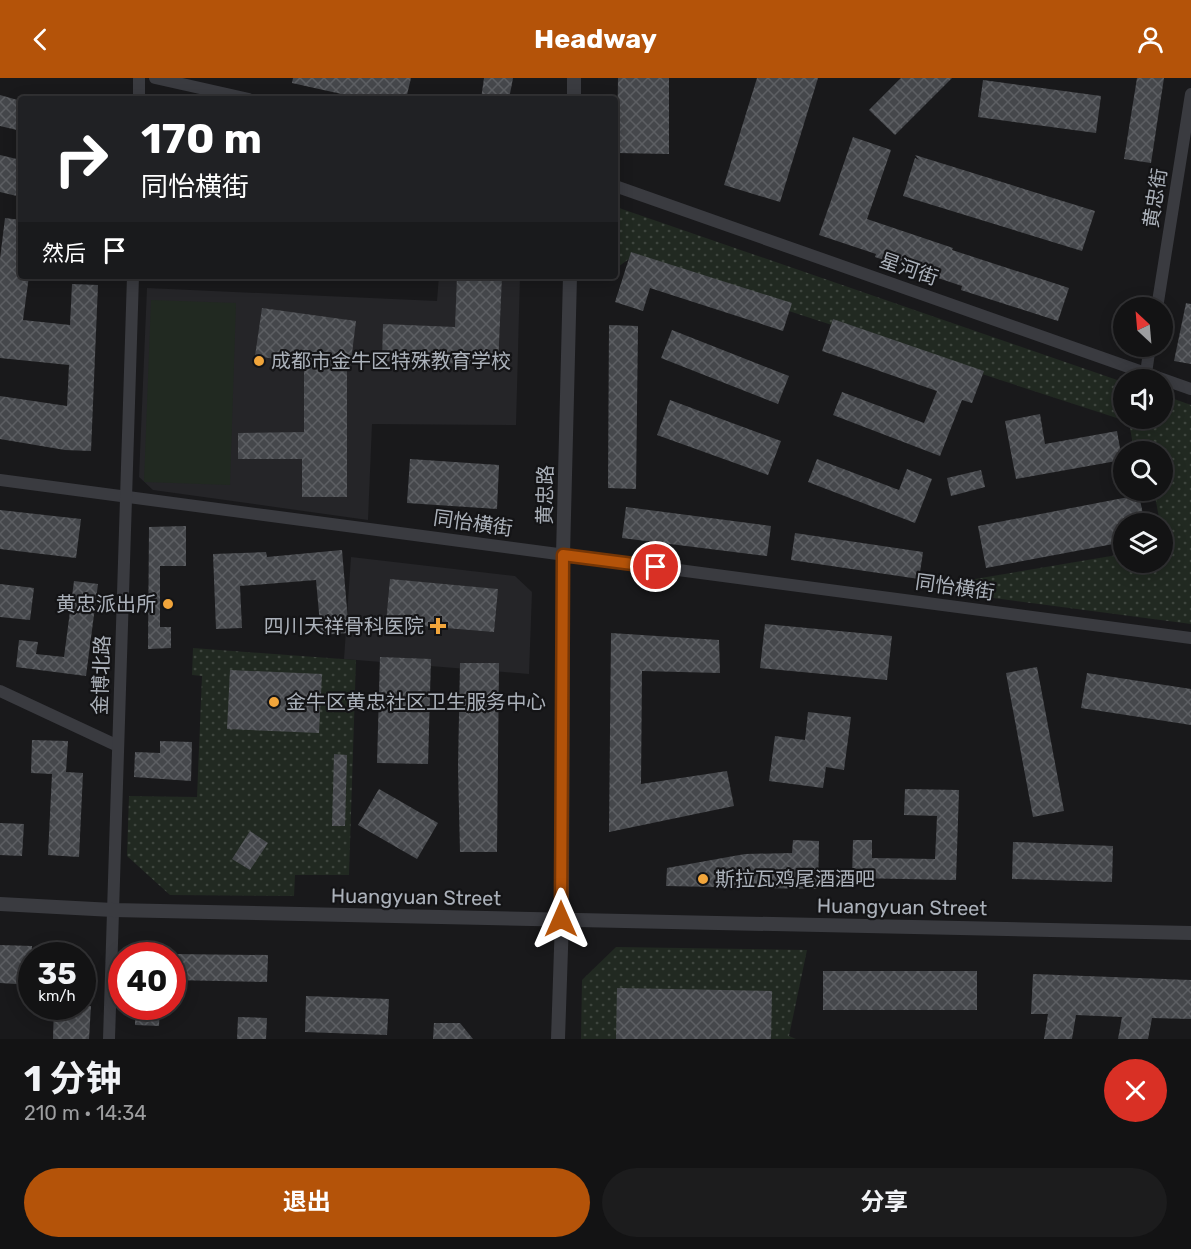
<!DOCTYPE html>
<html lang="zh">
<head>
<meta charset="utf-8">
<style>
	:root { --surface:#131314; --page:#1c1c1d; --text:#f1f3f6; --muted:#9d9ea0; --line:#323234; --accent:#b45309 }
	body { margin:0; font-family:Rubik,"Noto Sans SC",sans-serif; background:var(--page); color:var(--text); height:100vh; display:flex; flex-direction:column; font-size:22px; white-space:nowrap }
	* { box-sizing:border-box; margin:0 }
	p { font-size:20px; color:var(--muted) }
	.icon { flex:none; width:33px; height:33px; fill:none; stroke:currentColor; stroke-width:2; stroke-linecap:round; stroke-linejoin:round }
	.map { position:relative; height:961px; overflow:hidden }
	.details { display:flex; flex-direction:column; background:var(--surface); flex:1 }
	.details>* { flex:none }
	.banner { position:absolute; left:18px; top:18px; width:600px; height:183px; border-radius:6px; box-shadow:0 3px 15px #0003,0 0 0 2px var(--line); background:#202124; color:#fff; overflow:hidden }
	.needle { width:39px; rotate:334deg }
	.fabs { position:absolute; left:1113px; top:219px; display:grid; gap:12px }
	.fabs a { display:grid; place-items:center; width:60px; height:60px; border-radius:50%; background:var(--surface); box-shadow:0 3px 15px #0003,0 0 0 2px var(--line); font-size:30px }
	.speed { position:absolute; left:18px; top:864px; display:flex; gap:12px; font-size:30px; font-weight:700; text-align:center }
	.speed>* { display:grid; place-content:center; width:78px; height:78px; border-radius:50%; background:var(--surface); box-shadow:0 3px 15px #0003,0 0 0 2px var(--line); line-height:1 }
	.speed small { font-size:15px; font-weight:400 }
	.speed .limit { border:9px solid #d22; background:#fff; color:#111 }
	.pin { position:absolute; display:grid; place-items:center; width:51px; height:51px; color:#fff; margin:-26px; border:3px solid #fff; border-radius:50%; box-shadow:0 2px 6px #0007 }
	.me { position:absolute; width:66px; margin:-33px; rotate:0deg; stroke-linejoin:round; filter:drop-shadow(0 0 4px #0008) }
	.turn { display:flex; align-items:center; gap:21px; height:126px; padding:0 24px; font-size:27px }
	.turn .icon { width:78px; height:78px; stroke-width:2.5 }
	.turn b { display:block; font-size:42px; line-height:51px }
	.then { display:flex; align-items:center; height:57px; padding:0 24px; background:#0003; gap:12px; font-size:22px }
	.round { display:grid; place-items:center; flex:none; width:63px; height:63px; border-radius:32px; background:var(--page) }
	.overview { display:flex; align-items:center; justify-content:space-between; height:102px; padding:0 24px }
	h1 { font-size:36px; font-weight:700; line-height:45px }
	.button { display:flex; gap:12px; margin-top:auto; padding:12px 24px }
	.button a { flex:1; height:69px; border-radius:36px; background:var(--accent); color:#fff; font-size:24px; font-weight:700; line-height:69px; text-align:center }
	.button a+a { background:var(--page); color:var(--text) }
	header { display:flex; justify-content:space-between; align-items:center; height:78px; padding:0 24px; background:var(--accent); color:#fff; font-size:27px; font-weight:700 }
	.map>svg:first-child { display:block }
	.built { fill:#252528 }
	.park { fill:url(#park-dots) }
	.pitch { fill:#212921 }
	.building { fill:url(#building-cross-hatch) }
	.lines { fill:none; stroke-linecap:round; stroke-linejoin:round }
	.minor { stroke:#3a3b40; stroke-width:12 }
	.tertiary { stroke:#3a3b40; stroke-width:14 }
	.route-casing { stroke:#753606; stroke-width:15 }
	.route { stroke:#b45309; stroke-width:10 }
	.poi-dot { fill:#f1a53b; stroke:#141416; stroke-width:2 }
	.labels { text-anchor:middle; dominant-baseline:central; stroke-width:4.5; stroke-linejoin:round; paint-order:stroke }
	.street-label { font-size:20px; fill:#abb1ba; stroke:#141416 }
	.poi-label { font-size:20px; fill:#abb1ba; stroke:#141416; text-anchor:start }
</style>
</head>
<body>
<header><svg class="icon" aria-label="back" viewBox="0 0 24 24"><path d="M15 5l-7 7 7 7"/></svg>Headway<svg class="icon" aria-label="person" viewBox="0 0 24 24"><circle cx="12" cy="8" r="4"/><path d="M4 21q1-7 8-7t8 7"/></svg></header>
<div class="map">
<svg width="1191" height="961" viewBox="0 0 1191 961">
	<defs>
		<pattern id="park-dots" width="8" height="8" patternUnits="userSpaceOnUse" patternTransform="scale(1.5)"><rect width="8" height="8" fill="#212921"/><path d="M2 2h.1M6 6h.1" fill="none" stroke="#3f463f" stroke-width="1.8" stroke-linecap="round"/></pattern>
		<pattern id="building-cross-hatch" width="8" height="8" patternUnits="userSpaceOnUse" patternTransform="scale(1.5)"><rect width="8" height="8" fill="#45474b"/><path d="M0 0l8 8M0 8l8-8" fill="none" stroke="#5d5f63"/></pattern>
	</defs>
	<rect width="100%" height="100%" fill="#19191b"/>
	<g class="built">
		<path d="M 439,198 L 520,198 L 516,347 L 372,346 L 368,442 L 153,412 L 139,399 L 147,210 L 437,223 Z"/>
		<path d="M 351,479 L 515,498 L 532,514 L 529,596 L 344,581 Z"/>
	</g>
	<g class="park">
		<path d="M 619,130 L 1123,304 L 1124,340 L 1162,340 L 1163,317 L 1191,327 L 1191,546 L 956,515 L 957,504 L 1123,476 L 1124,484 L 1162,484 L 1163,469 L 1165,468 L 1162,446 L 1160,445 L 1154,413 L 1162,412 L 1162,374 L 1134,373 L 1129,344 L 629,181 L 615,191 L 615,135 Z"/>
		<path d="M 193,570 L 356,582 L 349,797 L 295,797 L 294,818 L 170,817 L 127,778 L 129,718 L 197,719 L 202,598 L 192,597 Z"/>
		<path d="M 616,869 L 807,872 L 789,958 L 796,961 L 581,961 L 582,902 Z"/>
	</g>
	<path class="pitch" d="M 151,222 L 236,225 L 230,407 L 144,404 Z"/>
	<g class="building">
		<path d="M 293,0 L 411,0 L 406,21 L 364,21 L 292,5 Z"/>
		<path d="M 484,0 L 513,0 L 509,21 L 481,21 Z"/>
		<path d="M 618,0 L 669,0 L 669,76 L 617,75 Z"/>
		<path d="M 757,0 L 818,0 L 780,124 L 724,107 Z"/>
		<path d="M 901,0 L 952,0 L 895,57 L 869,32 Z"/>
		<path d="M 1137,0 L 1164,0 L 1151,85 L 1124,81 Z"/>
		<path d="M 983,2 L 1101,18 L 1096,55 L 978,39 Z"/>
		<path d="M 0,17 L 21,23 L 21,53 L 0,48 Z"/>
		<path d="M 853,59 L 891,72 L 867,141 L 953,170 L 952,172 L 1069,210 L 1058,243 L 961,212 L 962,208 L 875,179 L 876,176 L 819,157 Z"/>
		<path d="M 0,77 L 21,82 L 21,119 L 0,114 Z"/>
		<path d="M 915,77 L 1095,133 L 1082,173 L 903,118 L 915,80 L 919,82 Z"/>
		<path d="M 5,140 L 21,142 L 21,198 L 29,198 L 23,242 L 70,247 L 72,206 L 98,207 L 91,373 L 65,372 L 0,361 L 0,318 L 67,328 L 69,287 L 0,280 L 0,181 Z"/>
		<path d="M 631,174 L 792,225 L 783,253 L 650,210 L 643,233 L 615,224 Z"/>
		<path d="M 457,198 L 502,198 L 498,287 L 382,283 L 383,246 L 455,249 Z"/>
		<path d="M 1186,225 L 1191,226 L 1191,286 L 1174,283 Z"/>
		<path d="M 262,230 L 356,243 L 350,291 L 347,291 L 347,419 L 302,419 L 302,381 L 238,381 L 238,355 L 304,354 L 304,285 L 255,278 Z"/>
		<path d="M 833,241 L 984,293 L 972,325 L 962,322 L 940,378 L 833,337 L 842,314 L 924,345 L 937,313 L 822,273 Z"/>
		<path d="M 609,247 L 638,248 L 636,411 L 608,410 Z"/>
		<path d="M 672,252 L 789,298 L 778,326 L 661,280 Z"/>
		<path d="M 670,322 L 781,363 L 768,397 L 657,357 Z"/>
		<path d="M 1040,336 L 1045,366 L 1117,353 L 1122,382 L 1016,401 L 1005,343 Z"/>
		<path d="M 410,381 L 499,387 L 497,431 L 407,425 Z"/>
		<path d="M 817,381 L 899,412 L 907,391 L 932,401 L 915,445 L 808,404 Z"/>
		<path d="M 981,392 L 985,409 L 951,418 L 947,400 Z"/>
		<path d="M 1139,417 L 1145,446 L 1124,446 L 1124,464 L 986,490 L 978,448 Z"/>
		<path d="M 626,429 L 771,448 L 767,478 L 622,460 Z"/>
		<path d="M 0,432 L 81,441 L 76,480 L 0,471 Z"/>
		<path d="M 186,448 L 186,488 L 160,488 L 160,549 L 171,549 L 171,570 L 148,571 L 149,449 Z"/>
		<path d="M 795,455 L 923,474 L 919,501 L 791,482 Z"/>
		<path d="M 342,472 L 349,555 L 321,557 L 316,502 L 240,508 L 242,550 L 216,551 L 213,476 L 266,474 L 267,479 Z"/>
		<path d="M 390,501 L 498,511 L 494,554 L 386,545 Z"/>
		<path d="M 74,503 L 98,506 L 86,598 L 16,589 L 19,562 L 38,564 L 36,576 L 64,579 Z"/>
		<path d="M 0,506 L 34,510 L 30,542 L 0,539 Z"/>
		<path d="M 765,546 L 892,558 L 887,602 L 760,590 Z"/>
		<path d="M 611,555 L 719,562 L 720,595 L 642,593 L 641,706 L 727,693 L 734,728 L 609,754 Z"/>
		<path d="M 380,579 L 431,581 L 428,686 L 377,685 Z"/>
		<path d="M 460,585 L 499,585 L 497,774 L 460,774 L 458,690 Z"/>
		<path d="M 1037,589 L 1064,733 L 1033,739 L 1006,595 Z"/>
		<path d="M 230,592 L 322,596 L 319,655 L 227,651 Z"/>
		<path d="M 1087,595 L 1191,611 L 1191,647 L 1081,630 Z"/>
		<path d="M 808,634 L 851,639 L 844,692 L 826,689 L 823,710 L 769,703 L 775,658 L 805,662 Z"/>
		<path d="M 32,662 L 68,663 L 66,694 L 83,695 L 79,779 L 48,777 L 52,696 L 31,695 Z"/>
		<path d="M 160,663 L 192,664 L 191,703 L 134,699 L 135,674 L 160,675 Z"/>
		<path d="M 334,676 L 347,677 L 345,748 L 332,748 Z"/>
		<path d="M 379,711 L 438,745 L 417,781 L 358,747 Z"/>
		<path d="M 905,711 L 959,712 L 956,802 L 852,800 L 853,762 L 872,762 L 872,780 L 935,781 L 937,738 L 904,737 Z"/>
		<path d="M 0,745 L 24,746 L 22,778 L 0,777 Z"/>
		<path d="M 250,753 L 268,765 L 250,792 L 232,781 Z"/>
		<path d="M 793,762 L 819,763 L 818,811 L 666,808 L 667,790 L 745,776 L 792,775 Z"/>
		<path d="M 1013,764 L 1113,768 L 1112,804 L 1012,801 Z"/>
		<path d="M 0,867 L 32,868 L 32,907 L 0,905 Z"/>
		<path d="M 172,876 L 268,877 L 267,904 L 172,902 Z"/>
		<rect x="823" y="893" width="154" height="39"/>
		<path d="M 1033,896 L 1191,902 L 1191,941 L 1152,940 L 1148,961 L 1118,961 L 1122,939 L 1076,937 L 1072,961 L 1044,961 L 1048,936 L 1031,936 Z"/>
		<path d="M 617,910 L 772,913 L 771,961 L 616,961 Z"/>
		<path d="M 306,918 L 389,921 L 387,957 L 305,954 Z"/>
		<path d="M 54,928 L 91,928 L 89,961 L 53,961 Z"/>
		<path d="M 135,928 L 160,928 L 159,948 L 135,947 Z"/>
		<path d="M 238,939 L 267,940 L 266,961 L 237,961 Z"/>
		<path d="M 434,945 L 460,945 L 473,961 L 433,961 Z"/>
	</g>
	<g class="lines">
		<g class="minor">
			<path d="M 155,0 L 249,21"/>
			<path d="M 139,21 L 139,0"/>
			<path d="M 615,108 L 1191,311"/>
			<path d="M 1157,230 L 1191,16"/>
			<path d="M 1146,295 L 1150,268"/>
			<path d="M 0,402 L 1191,560"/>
			<path d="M 0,613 L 118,668"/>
			<path d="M 109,961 L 133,198"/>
		</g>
		<g class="tertiary">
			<path d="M 574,21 L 574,0"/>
			<path d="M 0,826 L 113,832 L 1191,855"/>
			<path d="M 558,961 L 562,841 L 563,477 L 570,198"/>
		</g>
	</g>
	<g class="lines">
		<defs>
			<path id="route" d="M 561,841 L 563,477 L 656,489"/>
		</defs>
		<use href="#route" class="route-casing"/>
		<use href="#route" class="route"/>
	</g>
	<g class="poi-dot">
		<circle cx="259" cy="283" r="6"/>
		<circle cx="168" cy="526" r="6"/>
		<path d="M435 539h6v6h6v6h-6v6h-6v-6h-6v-6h6z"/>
		<circle cx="274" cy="624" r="6"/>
		<circle cx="703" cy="801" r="6"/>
	</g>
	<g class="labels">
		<g class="street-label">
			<text transform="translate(1155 120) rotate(-81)">黄忠街</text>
			<text transform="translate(909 191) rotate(19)">星河街</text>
			<text transform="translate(545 417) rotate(-89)">黄忠路</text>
			<text transform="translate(473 445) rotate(8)">同怡横街</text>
			<text transform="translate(955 509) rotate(8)">同怡横街</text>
			<text transform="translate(101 597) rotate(-88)">金博北路</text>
			<text transform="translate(416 819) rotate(1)">Huangyuan Street</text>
			<text transform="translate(902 829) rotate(1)">Huangyuan Street</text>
		</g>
		<g class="poi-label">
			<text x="271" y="283">成都市金牛区特殊教育学校</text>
			<text x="156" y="526" text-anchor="end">黄忠派出所</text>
			<text x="424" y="548" text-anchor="end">四川天祥骨科医院</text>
			<text x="286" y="624">金牛区黄忠社区卫生服务中心</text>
			<text x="715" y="801">斯拉瓦鸡尾酒酒吧</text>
		</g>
	</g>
</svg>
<div class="fabs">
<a><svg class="needle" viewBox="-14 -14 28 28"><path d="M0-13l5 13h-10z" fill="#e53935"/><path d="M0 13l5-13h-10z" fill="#9d9ea0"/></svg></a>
<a><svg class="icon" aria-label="sound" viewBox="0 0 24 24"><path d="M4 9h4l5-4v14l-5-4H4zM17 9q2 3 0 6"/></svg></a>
<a><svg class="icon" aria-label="search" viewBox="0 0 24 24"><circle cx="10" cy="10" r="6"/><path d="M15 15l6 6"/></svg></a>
<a><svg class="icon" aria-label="layers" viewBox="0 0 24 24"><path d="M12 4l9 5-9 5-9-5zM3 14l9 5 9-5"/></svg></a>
</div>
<div class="speed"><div>35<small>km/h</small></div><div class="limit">40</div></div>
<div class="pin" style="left:656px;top:489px;background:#d93025"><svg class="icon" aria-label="arrive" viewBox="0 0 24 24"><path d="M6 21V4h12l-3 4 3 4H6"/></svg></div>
<svg class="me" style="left:561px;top:841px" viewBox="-20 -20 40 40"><path d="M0-17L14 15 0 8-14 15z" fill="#b45309" stroke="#fff" stroke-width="4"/></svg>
<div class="banner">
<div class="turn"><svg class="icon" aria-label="right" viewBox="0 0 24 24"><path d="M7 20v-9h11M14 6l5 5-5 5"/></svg><div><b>170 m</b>同怡横街</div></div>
<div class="then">然后<svg class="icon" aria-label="arrive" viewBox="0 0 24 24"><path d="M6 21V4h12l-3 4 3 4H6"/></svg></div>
</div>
</div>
<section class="details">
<div class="overview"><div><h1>1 分钟</h1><p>210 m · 14:34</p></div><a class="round" style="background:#d93025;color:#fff"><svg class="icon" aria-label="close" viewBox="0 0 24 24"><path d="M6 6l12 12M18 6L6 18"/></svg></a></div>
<div class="button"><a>退出</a><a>分享</a></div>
</section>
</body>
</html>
